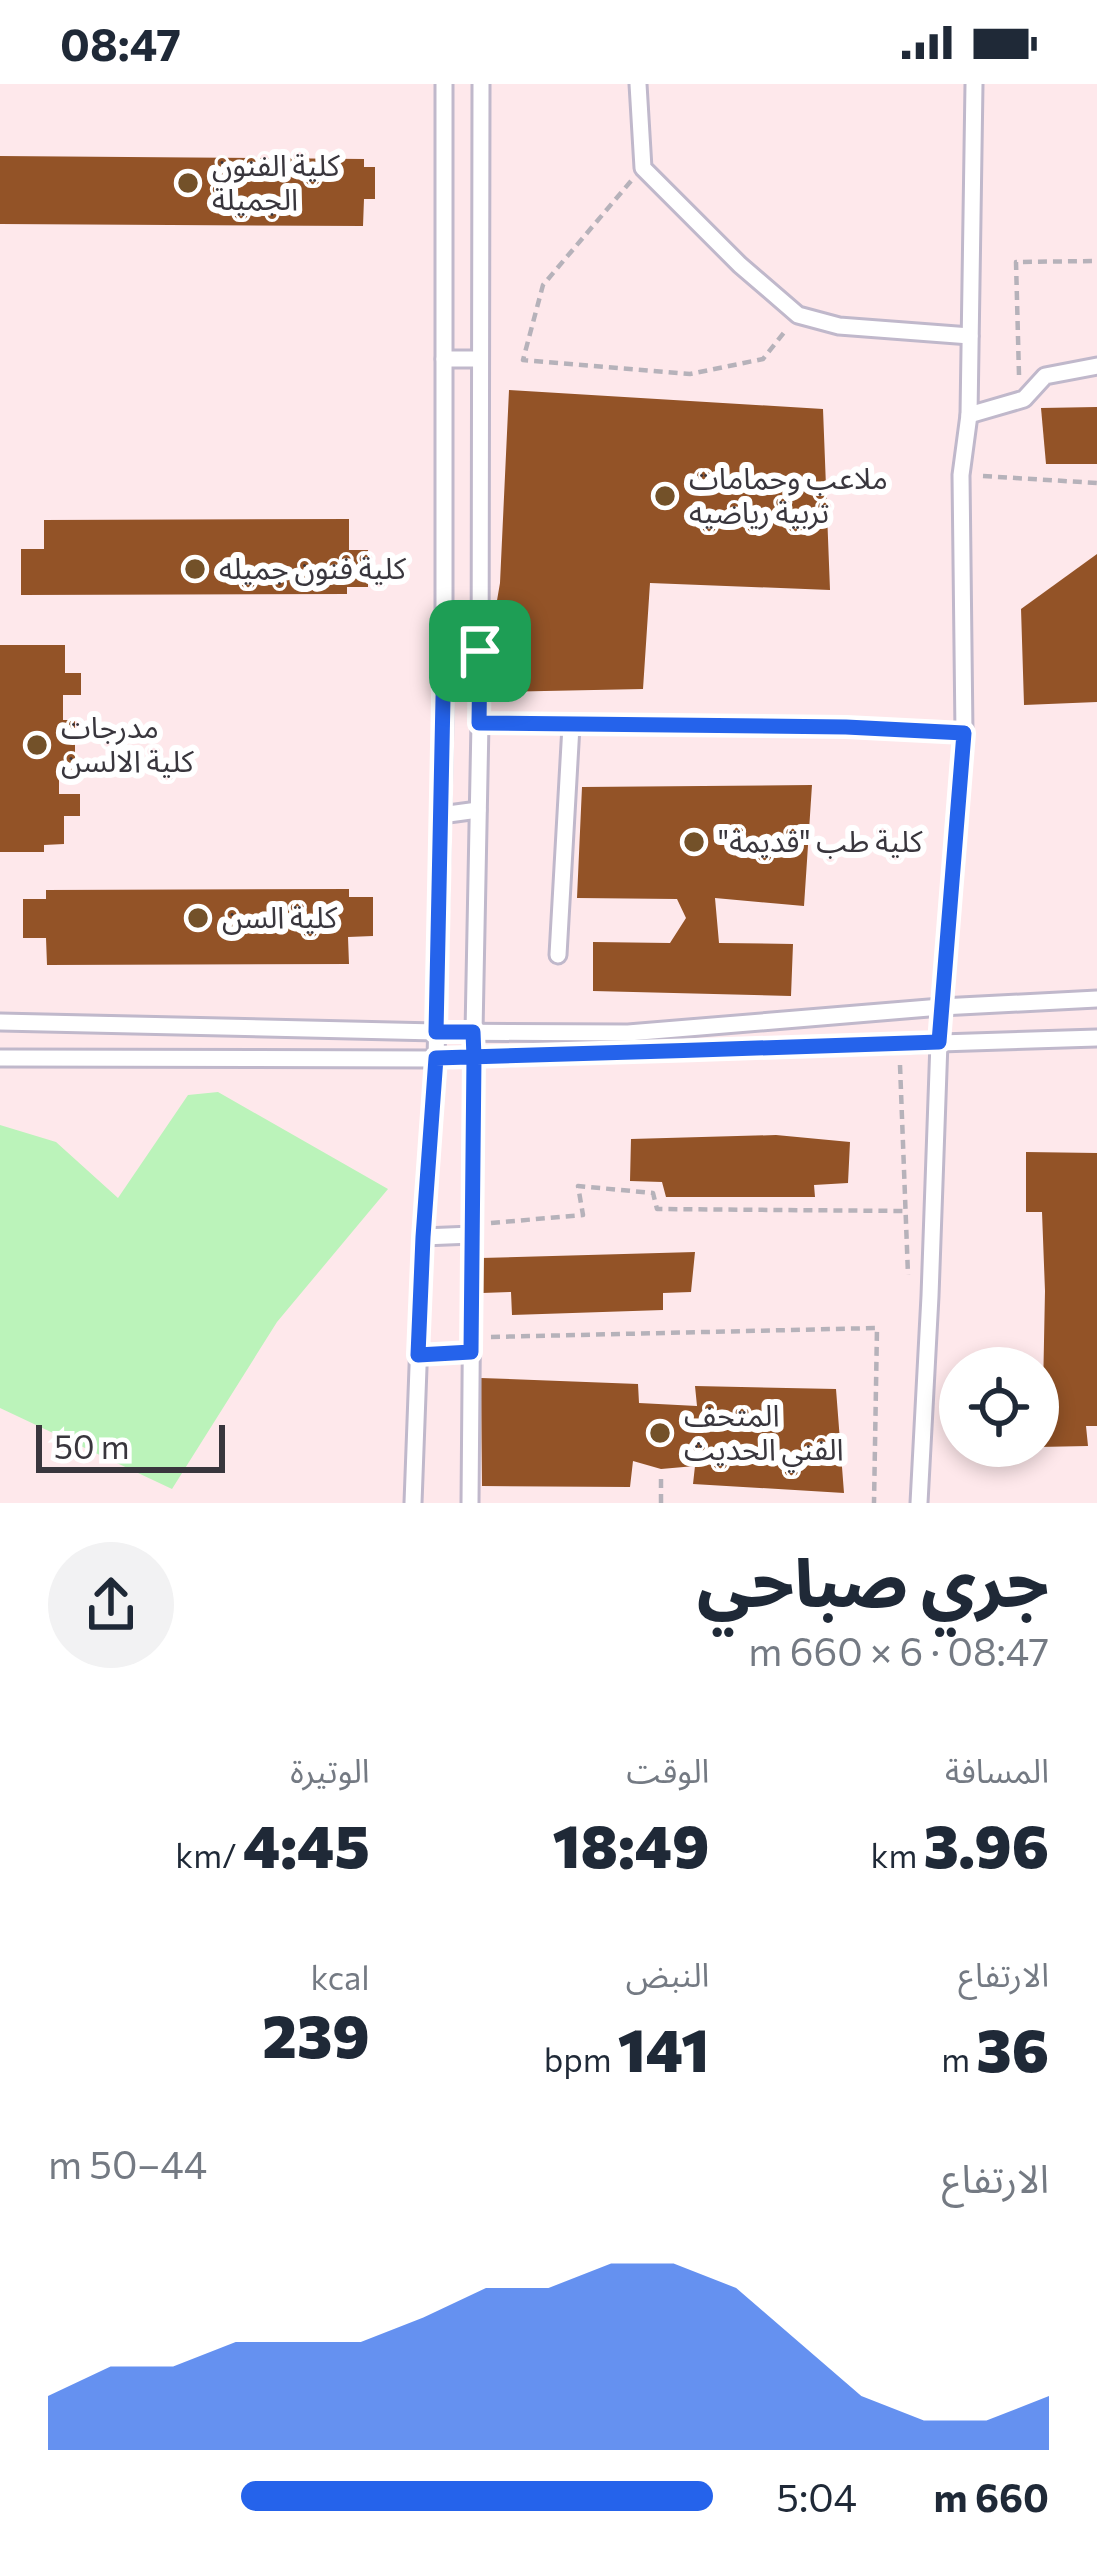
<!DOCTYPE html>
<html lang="ar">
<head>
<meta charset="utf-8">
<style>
	:root { --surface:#fff; --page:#f2f2f3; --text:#1f2937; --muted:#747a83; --accent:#2563eb }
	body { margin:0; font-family:Commissioner,"Noto Sans Arabic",sans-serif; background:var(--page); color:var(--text); direction:rtl; height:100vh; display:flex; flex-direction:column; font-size:45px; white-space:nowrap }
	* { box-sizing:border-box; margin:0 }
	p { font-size:39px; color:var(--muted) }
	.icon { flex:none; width:66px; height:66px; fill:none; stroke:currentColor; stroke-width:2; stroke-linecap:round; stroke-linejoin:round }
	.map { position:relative; height:1419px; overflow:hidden; direction:ltr }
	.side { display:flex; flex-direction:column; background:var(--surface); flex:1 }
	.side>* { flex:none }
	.controls { position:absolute; left:939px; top:1263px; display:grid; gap:24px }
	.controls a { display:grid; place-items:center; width:120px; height:120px; border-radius:50%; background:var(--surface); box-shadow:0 6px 18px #0003; font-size:60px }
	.scale { position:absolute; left:36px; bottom:30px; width:189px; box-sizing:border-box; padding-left:12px; border:6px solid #39363d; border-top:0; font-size:33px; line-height:42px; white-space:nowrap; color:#39363d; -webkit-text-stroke:9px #fff; paint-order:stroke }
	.pin { position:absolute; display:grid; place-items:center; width:102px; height:102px; color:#fff; margin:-51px; border-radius:24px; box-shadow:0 6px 18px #0006 }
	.round { display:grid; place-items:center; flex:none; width:126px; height:126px; border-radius:63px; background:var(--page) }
	.summary { display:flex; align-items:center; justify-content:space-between; height:204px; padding:0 48px }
	h1 { font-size:66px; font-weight:800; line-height:90px }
	.stats { display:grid; grid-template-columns:repeat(3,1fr); gap:18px; height:204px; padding:12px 48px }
	.stats div { display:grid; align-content:center }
	.stats b { font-size:60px; font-weight:800 }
	.stats small { font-size:33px; font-weight:400 }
	.stats p { font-size:33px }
	.chart { height:336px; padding:24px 48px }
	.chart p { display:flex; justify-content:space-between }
	.chart svg { width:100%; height:216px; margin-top:12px; fill:var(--accent); opacity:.7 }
	ul { padding:0 48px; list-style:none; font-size:39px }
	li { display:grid; grid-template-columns:192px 144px 1fr; align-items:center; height:90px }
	li i { height:30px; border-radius:15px; background:var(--accent) }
	.status { display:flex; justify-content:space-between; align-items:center; height:84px; padding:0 60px; background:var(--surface); direction:ltr }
	.status svg { height:33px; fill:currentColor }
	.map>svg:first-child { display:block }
</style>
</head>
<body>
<div class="status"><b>08:47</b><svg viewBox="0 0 49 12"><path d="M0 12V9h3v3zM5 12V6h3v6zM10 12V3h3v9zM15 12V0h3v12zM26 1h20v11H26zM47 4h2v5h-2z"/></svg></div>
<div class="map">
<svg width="1097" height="1419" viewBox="0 0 1097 1419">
	<rect width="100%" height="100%" fill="#faf6fe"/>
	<path fill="#fee8eb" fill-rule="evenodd" d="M 0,0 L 1097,0 L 1097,1419 L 0,1419 ZM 960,1284 L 1038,1284 L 1038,1362 L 960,1362 Z"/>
	<polygon fill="#bbf3ba" points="218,1008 388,1105 277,1238 172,1405 0,1324 0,1041 56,1058 118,1114 188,1011"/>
	<g fill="#935327">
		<polygon points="0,72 364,75 364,83 375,83 375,115 364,115 363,142 0,140"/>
		<polygon points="509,306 823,325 830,506 650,499 643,605 496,608 495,528 500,499"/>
		<polygon points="1097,323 1097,380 1046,380 1041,324"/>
		<polygon points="349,435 349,466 368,466 368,503 347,503 347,510 21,511 21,465 44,465 44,436"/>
		<polygon points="1097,470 1097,618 1024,621 1021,525"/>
		<polygon points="0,561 65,561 65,589 81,589 81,611 63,611 63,636 75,636 75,686 59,686 59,710 80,710 80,732 64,732 64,760 44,761 44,768 0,768"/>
		<polygon points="812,701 804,822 715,814 719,859 793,860 791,912 593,907 593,858 670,859 686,834 677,815 577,814 582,703"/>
		<polygon points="349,805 349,813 373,813 373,852 348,853 349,880 47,881 46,854 23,854 23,815 46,815 46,806"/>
		<polygon points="776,1051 850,1058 848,1099 814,1101 815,1113 666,1113 662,1098 630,1097 631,1055"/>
		<polygon points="1026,1068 1097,1069 1097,1342 1086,1342 1088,1362 1038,1363 1038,1307 1043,1307 1045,1207 1042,1128 1026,1128"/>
		<polygon points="695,1168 691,1208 663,1209 663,1226 512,1231 511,1208 482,1209 481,1174"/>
		<polygon points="481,1294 638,1300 639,1319 697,1322 695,1302 836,1305 844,1409 693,1400 695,1382 661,1385 633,1377 630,1403 482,1402"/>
	</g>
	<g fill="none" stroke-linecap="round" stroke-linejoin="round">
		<defs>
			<g id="service">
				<polyline points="638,0 643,84 740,181 798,231 839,242 970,252"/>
				<polyline points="444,275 480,275"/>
				<polyline points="969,331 1024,315 1045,292 1097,282"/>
				<polyline points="444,567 480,567"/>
				<polyline points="480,639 846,643 964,649"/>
				<polyline points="441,731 478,726"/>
				<polyline points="558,871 571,642"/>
				<polyline points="0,938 436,948 628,949 941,923 1097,915"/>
				<polyline points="0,974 436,975 1097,954"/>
				<polyline points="423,1153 472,1151"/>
				<polyline points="418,1271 471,1268"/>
				<polyline points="413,1419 422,1175 436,975 444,638 444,0"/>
				<polyline points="470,1419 474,948 480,639 481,0"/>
				<polyline points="919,1419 930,1212 939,958 964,649 961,391 969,331 974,0"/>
			</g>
		</defs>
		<use href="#service" stroke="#c0b8cb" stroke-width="21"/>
		<g stroke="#b6b2ba" stroke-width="4.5" stroke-dasharray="9 6" stroke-linecap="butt">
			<polyline points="631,97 543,201 523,276 690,290 763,275 786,246"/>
			<polyline points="1019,291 1016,178 1097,177"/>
			<polyline points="983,392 1097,399"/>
			<polyline points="900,981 908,1191"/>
			<polyline points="491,1139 583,1131 578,1102 653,1109 657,1125 906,1127"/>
			<polyline points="491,1253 877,1244 874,1419"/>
			<polyline points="661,1419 661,1391"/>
		</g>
		<use href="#service" stroke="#fff" stroke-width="15"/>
	</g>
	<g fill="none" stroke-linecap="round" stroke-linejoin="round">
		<defs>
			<path id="route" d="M 480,567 L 444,567 L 436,948 L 473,948 L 474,973 L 471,1268 L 418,1271 L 423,1153 L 436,974 C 604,969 771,964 939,958 L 964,649 L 846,643 L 479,639 L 480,567"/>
		</defs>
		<use href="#route" stroke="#fff" stroke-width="24"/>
		<use href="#route" stroke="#2563eb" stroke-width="15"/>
	</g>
	<g fill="#735129" stroke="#fff" stroke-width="4.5">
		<circle cx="188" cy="99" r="12"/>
		<circle cx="665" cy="412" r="12"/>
		<circle cx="195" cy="485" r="12"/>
		<circle cx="37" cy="661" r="12"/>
		<circle cx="694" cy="758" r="12"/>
		<circle cx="198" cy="834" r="12"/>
		<circle cx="660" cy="1349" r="12"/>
	</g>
	<g text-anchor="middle" stroke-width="12" stroke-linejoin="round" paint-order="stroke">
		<g font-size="30" fill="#39363d" stroke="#fff" text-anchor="start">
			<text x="212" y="92">كلية الفنون<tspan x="212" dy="34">الجميلة</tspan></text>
			<text x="689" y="405">ملاعب وحمامات<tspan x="689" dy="34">تربية رياضيه</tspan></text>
			<text x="219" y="495">كلية فنون جميله</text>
			<text x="61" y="654">مدرجات<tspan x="61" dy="34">كلية الالسن</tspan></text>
			<text x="718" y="768">"كلية طب "قديمة</text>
			<text x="222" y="844">كلية السن</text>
			<text x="684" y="1342">المتحف<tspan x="684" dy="34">الفني الحديث</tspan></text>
		</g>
	</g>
</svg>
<div class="controls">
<a><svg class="icon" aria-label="locate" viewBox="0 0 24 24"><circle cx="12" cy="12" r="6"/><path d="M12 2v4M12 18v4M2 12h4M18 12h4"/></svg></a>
</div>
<div class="scale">50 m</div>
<div class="pin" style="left:480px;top:567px;background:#1e9e55"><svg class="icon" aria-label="arrive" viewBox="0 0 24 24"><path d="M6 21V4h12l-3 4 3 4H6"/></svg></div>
</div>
<section class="side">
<div class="summary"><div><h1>جري صباحي</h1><p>08:47 · 6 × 660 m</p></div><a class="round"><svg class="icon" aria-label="share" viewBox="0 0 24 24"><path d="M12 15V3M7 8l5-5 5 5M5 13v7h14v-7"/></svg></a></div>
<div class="stats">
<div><p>المسافة</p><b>3.96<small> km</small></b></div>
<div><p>الوقت</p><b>18:49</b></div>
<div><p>الوتيرة</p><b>4:45<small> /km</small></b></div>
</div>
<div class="stats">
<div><p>الارتفاع</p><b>36<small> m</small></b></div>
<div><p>النبض</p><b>141<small> bpm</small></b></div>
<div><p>kcal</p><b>239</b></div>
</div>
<div class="chart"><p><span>الارتفاع</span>44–50 m</p>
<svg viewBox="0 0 160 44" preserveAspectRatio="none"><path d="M0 44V33L10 27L20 27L30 22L40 22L50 22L60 17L70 11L80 11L90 6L100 6L110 11L120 22L130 33L140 38L150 38L160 33V44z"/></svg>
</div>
<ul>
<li><b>660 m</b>5:04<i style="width:71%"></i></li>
</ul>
</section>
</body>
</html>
